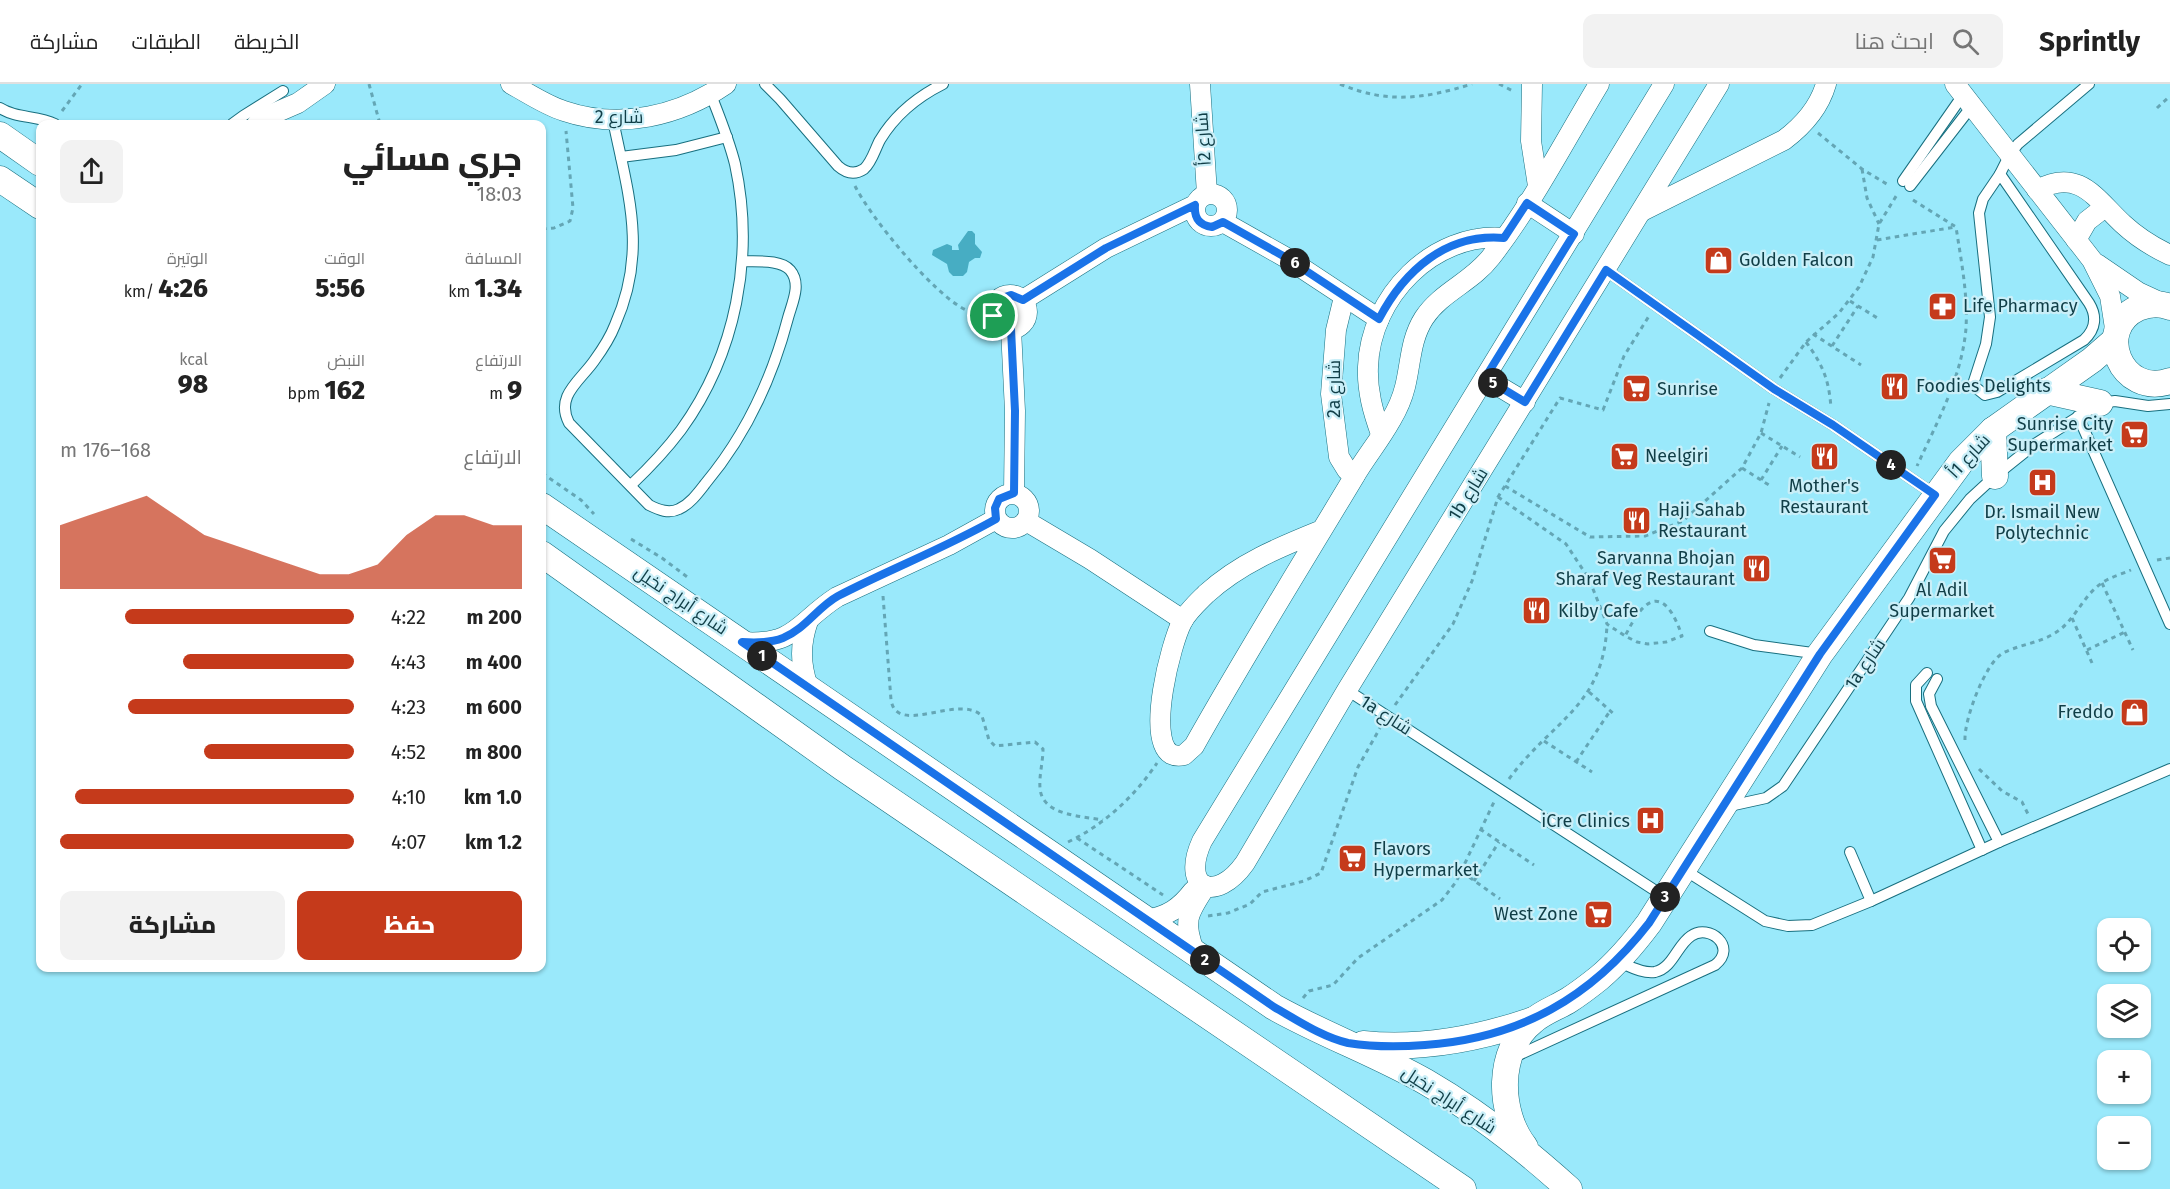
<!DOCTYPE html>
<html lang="ar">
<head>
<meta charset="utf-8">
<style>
	:root { --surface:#fff; --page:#f2f2f2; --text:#222; --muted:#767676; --line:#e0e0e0; --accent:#c53a1b }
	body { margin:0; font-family:"Fira Sans",Cairo,sans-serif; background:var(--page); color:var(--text); direction:rtl; height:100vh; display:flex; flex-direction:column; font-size:22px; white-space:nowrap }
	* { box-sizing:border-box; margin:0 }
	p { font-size:20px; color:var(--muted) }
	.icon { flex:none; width:33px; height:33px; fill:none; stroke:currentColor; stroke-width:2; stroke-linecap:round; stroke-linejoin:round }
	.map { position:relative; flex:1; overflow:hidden; direction:ltr }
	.panel { position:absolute; left:36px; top:36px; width:510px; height:852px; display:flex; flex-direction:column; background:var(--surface); border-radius:12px; box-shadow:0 2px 4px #0004; direction:rtl }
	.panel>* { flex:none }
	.controls { position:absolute; left:2097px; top:834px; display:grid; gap:12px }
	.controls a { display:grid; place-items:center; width:54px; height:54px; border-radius:12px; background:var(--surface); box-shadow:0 2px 4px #0004; font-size:30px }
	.pin { position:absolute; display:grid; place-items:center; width:51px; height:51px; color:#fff; margin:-26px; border:3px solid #fff; border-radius:50%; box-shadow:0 2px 6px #0007 }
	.km { position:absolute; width:30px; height:30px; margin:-15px; border-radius:50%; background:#222; color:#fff; font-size:16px; line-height:30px; text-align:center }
	.round { display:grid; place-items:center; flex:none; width:63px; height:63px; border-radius:12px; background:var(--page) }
	.headline { display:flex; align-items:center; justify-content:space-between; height:102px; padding:0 24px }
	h1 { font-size:33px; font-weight:800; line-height:45px }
	.stats { display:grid; grid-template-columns:repeat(3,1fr); gap:9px; height:102px; padding:6px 24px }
	.stats div { display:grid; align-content:center }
	.stats b { font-size:26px; font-weight:800 }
	.stats small { font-size:16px; font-weight:400 }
	.stats p { font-size:16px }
	.chart { height:168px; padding:12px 24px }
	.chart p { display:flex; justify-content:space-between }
	.chart svg { width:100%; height:108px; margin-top:6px; fill:var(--accent); opacity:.7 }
	.action { display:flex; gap:12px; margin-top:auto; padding:12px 24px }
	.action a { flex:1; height:69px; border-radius:12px; background:var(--accent); color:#fff; font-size:24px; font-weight:800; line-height:69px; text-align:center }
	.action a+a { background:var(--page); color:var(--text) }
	ul { padding:0 24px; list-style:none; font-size:20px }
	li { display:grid; grid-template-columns:96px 72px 1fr; align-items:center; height:45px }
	li i { height:15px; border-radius:8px; background:var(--accent) }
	header { display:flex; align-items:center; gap:36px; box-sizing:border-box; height:84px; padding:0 30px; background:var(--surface); border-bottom:2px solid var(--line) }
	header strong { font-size:28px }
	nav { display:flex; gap:33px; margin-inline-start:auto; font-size:21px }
	.search { width:420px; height:54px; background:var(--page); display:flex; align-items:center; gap:15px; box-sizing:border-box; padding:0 21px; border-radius:12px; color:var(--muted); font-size:22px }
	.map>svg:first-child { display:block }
</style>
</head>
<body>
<header>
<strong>Sprintly</strong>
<div class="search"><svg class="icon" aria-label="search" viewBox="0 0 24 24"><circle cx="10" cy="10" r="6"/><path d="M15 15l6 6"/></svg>ابحث هنا</div>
<nav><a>الخريطة</a><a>الطبقات</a><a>مشاركة</a></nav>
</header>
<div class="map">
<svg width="2170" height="1105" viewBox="0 0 2170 1105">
	<rect width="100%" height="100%" fill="#9ae9fb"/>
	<polygon fill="#47adc3" points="968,147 972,147 975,150 975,160 982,168 980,174 975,174 969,178 967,188 963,192 953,192 949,188 947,180 932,171 933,166 947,160 952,162 952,166 959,166 958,161"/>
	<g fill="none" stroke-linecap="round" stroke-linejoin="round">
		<defs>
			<g id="service">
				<path d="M 765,0 L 780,15 L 838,82 C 846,89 855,91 864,85 C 872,78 875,65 880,56 C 895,31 917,13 943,0"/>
				<path d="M 0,24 C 17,35 37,31 55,40"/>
				<path d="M 613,36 C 628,110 648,167 615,241 C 610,254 602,266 594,277 C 580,297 555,312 569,339 L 649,421 C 659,426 669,430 679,425 C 690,420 698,409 705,400 C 746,351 772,295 788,234 C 792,219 802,200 790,186 C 780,175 756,178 742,177"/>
				<polyline points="232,40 243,32 283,7"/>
				<polyline points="621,73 676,66 727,53"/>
				<path d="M 2000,90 L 2089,219 C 2097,232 2096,245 2084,256 L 1997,308 L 1985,311 L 1975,303 L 1974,297 L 1986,260 L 1990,233 L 1979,129 L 1983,115 Z"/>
				<polyline points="2000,90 2010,70 2018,60 2089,0"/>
				<polyline points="1903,97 1963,11"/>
				<polyline points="1910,102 1972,22"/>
				<polyline points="1606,186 1774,305 1833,341 1935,411"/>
				<polyline points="2078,332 2170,540"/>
				<path d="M 631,401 C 649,384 666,366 681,346 C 736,270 755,172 735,80 C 729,56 720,34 711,11"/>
				<polyline points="1710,547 1754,561 1820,570"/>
				<polyline points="1927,589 1916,601 1916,617 1982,766"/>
				<polyline points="1937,595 1929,610 1931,622 1999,758"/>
				<polyline points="1347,606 1665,813"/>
				<polyline points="1725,723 1766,714 1783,702 1909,514 1944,447 1970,415 1995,392 2035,360 2100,319 2115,317 2148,322 2170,320"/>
				<polyline points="1850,768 1871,817"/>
				<polyline points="1683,785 1765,837 1788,842 1812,841 1871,817 1999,758 2170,685"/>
				<path d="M 1512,974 L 1715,881 C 1738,863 1709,839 1691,852 C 1677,861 1673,884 1655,888 C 1643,890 1629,882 1619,878"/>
			</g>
			<g id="minor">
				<path d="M 511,0 C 528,9 545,21 564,27 C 620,46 679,32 726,0"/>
				<polyline points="1200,0 1207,110"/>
				<polyline points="1532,0 1531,57 1538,102"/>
				<path d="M 1664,0 L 1202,757 C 1180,805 1216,820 1245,779 L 1347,606 L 1719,0"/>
				<polyline points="1955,0 2092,176 2110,212 2116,251"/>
				<polyline points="257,40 268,32 298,19 325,0"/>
				<path d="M 2037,106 C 2079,83 2096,115 2123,140 C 2137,153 2153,163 2170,171"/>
				<circle cx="1211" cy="126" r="16"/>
				<polyline points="1527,119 1574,150"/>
				<path d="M 1642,127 L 1784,56 C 1804,41 1819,24 1826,0"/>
				<polyline points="1223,138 1285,173 1379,235"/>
				<polyline points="2076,156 2087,137 2105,123"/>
				<polyline points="2097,180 2138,208 2164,220"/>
				<circle cx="1010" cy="228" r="17"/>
				<polyline points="1344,213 1336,246 1331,310 1339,373 1347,386 1355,391"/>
				<polyline points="1023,216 1106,164 1195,121"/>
				<polyline points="1011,245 1015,327 1014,409"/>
				<polyline points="1485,294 1525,318"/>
				<path d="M 1381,350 C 1373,328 1367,307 1368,283 C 1370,213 1433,148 1504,154"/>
				<circle cx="1012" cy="427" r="17"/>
				<polyline points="1026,437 1090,475 1183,536"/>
				<path d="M 1322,446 C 1280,463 1240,479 1206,510 C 1198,518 1187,528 1182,538 C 1171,559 1146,655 1171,670 C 1175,672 1180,672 1184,671 L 1194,662 C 1245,571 1300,483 1354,393 C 1365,374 1380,356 1391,336 C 1397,326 1402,315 1405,303 C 1411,279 1410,256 1424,234 C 1441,208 1472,198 1491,173 C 1532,120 1564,58 1599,0"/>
				<path d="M 742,558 C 796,562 798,538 837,513 L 949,461 L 996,435"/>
				<path d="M 808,603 C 800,579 800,560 808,537"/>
				<path d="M 1146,836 C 1168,832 1180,824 1193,807"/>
				<path d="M 1195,869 C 1182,837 1188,829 1206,802"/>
			</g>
			<g id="tertiary">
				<polyline points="0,51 40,79"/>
				<polyline points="0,95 40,122"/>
				<path d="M 2170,223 C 2160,219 2148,220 2138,224 C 2093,245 2121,314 2170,297"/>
				<polyline points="2046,307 2100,319"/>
				<polyline points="1993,346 1995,392"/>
				<path d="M 542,422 L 1274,923 C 1324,951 1377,970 1426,998 C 1476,1027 1526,1066 1569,1105"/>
				<polyline points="542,470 843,684 1463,1105"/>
				<path d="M 1363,960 C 1422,966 1478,955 1533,936"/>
				<path d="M 1525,1063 C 1498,1029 1496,966 1533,937 C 1543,928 1558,923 1569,916 C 1580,909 1589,902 1599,894 C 1618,878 1634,859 1649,839 L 1820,570 L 1961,378 L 1993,346 L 2092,276 L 2115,256"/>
			</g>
		</defs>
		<use href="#service" stroke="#186f7f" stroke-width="12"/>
		<use href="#minor" stroke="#186f7f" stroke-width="21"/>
		<use href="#tertiary" stroke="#186f7f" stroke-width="27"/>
		<g stroke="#64a6b5" stroke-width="3" stroke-dasharray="4.5 4.5" stroke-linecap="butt">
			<polyline points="369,0 380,40"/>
			<path d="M 1340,0 C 1388,20 1423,15 1472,0"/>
			<polyline points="1499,0 1513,7"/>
			<polyline points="2157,24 2170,12"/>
			<polyline points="62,27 82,0"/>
			<polyline points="1818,49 1862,85 1890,102"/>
			<polyline points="1862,85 1867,114 1879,140"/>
			<path d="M 855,102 C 871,134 934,211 966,226 C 975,230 984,231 993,232"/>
			<path d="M 1913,116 L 1956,143 C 1961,176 1968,210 1966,244 C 1962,293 1937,338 1917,382"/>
			<polyline points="542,145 554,144 570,137 573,124 566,47"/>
			<polyline points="1877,156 1955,143"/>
			<polyline points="1850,217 1879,235"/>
			<polyline points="1813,250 1861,281"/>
			<path d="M 1806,258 C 1823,281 1829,296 1831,324"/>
			<polyline points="1832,262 1858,222"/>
			<polyline points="1780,294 1806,258 1839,229 1859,203 1873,173 1879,140 1898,109"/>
			<polyline points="1761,349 1800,373"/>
			<polyline points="1742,384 1772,403"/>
			<polyline points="542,389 581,416 594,430"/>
			<polyline points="1761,396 1782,362"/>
			<polyline points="1505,402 1590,453 1645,452 1683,437 1742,384 1761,349 1769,319"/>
			<path d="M 1498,413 L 1566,460 L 1589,495 L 1607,540 L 1625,552 L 1637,558 L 1648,560 L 1666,558 L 1682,552 C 1677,537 1664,504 1644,523 C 1636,530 1630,543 1625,552"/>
			<polyline points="631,455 662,474 690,495"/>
			<polyline points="2157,476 2170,474"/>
			<polyline points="2102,499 2133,566"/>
			<path d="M 883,512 L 891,616 C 897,653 959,609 982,632 L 989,656 L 995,662 L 1035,658 L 1043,665 C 1043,678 1039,691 1040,704 C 1042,732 1082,732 1103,736"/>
			<polyline points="2072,534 2092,579"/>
			<polyline points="2087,566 2125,548"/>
			<polyline points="1589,608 1615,631"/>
			<polyline points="1395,621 1453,540 1472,497 1498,413 1560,314 1603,326 1624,272 1649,232"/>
			<path d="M 1965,656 C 1964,636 1985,579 2003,569 C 2023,559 2044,559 2062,544 C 2077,531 2085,510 2102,499 C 2110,493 2122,490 2131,486"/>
			<polyline points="1544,657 1592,688"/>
			<polyline points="1576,678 1610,627"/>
			<polyline points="1979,685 2002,707 2022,718 2028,730"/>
			<path d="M 1509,695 C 1552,636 1604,623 1607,540"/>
			<polyline points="1480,745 1534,781"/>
			<polyline points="1077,754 1163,811"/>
			<path d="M 1068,758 C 1104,741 1135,712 1157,679"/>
			<polyline points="1462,788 1500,815"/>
			<polyline points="1474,797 1499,758"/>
			<polyline points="1208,832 1228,829 1250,820 1262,808 1304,797 1321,789 1358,683 1380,644"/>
			<polyline points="1303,914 1309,907 1333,901 1358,874 1442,816 1456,798 1494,718"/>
		</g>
		<use href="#service" stroke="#fff" stroke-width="10"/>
		<use href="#minor" stroke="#fff" stroke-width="20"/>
		<use href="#tertiary" stroke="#fff" stroke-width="26"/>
	</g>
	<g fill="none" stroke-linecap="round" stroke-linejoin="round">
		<defs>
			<path id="route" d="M 1527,119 L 1574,150 L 1485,294 L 1525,318 L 1606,186 L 1774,305 L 1833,341 L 1935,411 L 1820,570 L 1649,839 C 1591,914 1520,954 1425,961 C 1400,963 1373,963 1348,959 C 1322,953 1297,936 1274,923 L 742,558 C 756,559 770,559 783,554 C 805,545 818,523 838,512 C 890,485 945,464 996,435 L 995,424 L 999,415 L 1014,409 L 1015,327 L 1011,245 L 1000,242 C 992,233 992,224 999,215 L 1011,211 L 1023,216 L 1106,164 L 1195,121 C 1194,134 1199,141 1212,143 L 1223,138 L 1285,173 L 1379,235 C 1404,187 1446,149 1504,154 Z"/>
		</defs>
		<use href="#route" stroke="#fff" stroke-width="12"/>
		<use href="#route" stroke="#1a73e8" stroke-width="8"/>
	</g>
	<defs>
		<symbol id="shop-square" viewBox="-11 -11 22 22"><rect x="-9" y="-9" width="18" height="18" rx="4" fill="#c53a1b" stroke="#caeff8"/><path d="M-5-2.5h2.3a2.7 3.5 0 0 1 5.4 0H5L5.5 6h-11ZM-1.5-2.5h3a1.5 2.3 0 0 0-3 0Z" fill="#fff"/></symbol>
		<symbol id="pharmacy-square" viewBox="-11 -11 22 22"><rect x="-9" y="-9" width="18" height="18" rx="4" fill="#c53a1b" stroke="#caeff8"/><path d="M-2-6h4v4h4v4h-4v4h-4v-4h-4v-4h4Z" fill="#fff"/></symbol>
		<symbol id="restaurant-square" viewBox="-11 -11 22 22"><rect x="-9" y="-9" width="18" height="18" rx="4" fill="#c53a1b" stroke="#caeff8"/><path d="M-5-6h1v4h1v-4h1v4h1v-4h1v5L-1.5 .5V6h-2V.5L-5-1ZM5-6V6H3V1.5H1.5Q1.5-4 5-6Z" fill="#fff"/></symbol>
		<symbol id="supermarket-square" viewBox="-11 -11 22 22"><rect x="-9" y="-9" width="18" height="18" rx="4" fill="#c53a1b" stroke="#caeff8"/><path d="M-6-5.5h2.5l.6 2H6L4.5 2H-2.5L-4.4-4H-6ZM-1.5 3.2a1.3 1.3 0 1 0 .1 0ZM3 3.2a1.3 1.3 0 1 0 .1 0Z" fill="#fff"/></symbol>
		<symbol id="hospital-square" viewBox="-11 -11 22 22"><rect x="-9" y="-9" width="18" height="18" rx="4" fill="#c53a1b" stroke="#caeff8"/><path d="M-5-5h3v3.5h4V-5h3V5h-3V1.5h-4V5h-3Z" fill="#fff"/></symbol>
	</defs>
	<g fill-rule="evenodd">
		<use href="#shop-square" x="1702" y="160" width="33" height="33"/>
		<use href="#pharmacy-square" x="1926" y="206" width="33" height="33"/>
		<use href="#restaurant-square" x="1878" y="286" width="33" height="33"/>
		<use href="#supermarket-square" x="1620" y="288" width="33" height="33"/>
		<use href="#supermarket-square" x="2118" y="334" width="33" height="33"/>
		<use href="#supermarket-square" x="1608" y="356" width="33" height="33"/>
		<use href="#restaurant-square" x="1808" y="356" width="33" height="33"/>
		<use href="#hospital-square" x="2026" y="382" width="33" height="33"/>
		<use href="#restaurant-square" x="1620" y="420" width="33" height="33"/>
		<use href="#supermarket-square" x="1926" y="460" width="33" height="33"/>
		<use href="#restaurant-square" x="1740" y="468" width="33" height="33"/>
		<use href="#restaurant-square" x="1520" y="510" width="33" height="33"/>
		<use href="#shop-square" x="2118" y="612" width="33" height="33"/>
		<use href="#hospital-square" x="1634" y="720" width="33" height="33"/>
		<use href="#supermarket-square" x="1336" y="758" width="33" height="33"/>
		<use href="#supermarket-square" x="1582" y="814" width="33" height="33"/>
	</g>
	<g text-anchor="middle" stroke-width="4.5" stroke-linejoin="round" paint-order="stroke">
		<g font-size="18" fill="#103e47" stroke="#caeff8">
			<text x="619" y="39">شارع 2</text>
			<text transform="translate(1203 55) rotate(-94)" y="6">شارع 2أ</text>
			<text transform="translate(1334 305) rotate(-90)" y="6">2a شارع</text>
			<text transform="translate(1969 372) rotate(-47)" y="6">شارع 1أ</text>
			<text transform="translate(1468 410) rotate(-58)" y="6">1b شارع</text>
			<text transform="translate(681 516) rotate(34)" y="6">شارع أبراج نخيل</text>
			<text transform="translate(1865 580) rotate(-56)" y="6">1a شارع</text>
			<text transform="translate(1386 631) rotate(33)" y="6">1a شارع</text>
			<text transform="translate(1449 1016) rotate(33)" y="6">شارع أبراج نخيل</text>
		</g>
		<g font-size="18" fill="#103e47" stroke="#caeff8" text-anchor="start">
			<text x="1739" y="182">Golden Falcon</text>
			<text x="1963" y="228">Life Pharmacy</text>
			<text x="1916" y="308">Foodies Delights</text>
			<text x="1657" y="311">Sunrise</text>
			<text x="2113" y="346" text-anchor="end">Sunrise City<tspan x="2113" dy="21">Supermarket</tspan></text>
			<text x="1645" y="378">Neelgiri</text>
			<text x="1824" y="408" text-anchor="middle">Mother's<tspan x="1824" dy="21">Restaurant</tspan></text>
			<text x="1658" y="432">Haji Sahab<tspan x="1658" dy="21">Restaurant</tspan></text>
			<text x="2042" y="434" text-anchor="middle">Dr. Ismail New<tspan x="2042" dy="21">Polytechnic</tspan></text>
			<text x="1735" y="480" text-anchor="end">Sarvanna Bhojan<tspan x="1735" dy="21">Sharaf Veg Restaurant</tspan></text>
			<text x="1942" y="512" text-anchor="middle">Al Adil<tspan x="1942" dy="21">Supermarket</tspan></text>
			<text x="1558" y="533">Kilby Cafe</text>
			<text x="2114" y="634" text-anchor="end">Freddo</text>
			<text x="1630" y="743" text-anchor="end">iCre Clinics</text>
			<text x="1373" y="771">Flavors<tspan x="1373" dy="21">Hypermarket</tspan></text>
			<text x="1578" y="836" text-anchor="end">West Zone</text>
		</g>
	</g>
</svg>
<div class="controls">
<a><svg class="icon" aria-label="locate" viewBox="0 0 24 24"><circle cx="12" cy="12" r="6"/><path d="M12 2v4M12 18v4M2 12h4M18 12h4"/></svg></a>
<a><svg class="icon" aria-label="layers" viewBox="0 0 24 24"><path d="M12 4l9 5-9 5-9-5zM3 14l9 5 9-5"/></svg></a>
<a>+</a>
<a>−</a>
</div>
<div class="pin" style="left:993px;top:232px;background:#1e9e55"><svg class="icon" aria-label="arrive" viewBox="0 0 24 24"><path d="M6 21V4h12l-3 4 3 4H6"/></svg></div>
<b class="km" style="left:762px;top:572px">1</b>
<b class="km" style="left:1205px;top:876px">2</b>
<b class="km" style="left:1665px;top:813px">3</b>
<b class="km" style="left:1891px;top:381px">4</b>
<b class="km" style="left:1493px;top:299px">5</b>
<b class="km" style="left:1295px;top:179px">6</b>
<section class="panel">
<div class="headline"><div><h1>جري مسائي</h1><p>18:03</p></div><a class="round"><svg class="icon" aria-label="share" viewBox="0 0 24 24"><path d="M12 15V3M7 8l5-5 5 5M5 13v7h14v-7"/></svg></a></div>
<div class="stats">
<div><p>المسافة</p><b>1.34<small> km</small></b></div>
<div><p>الوقت</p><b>5:56</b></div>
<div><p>الوتيرة</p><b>4:26<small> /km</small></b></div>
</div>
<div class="stats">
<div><p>الارتفاع</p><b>9<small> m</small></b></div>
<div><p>النبض</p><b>162<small> bpm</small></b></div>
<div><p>kcal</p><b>98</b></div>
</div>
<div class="chart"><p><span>الارتفاع</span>168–176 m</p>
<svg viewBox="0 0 160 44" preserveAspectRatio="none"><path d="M0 44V18L10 14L20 10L30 6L40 14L50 22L60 26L70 30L80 34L90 38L100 38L110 34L120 22L130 14L140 14L150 18L160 18V44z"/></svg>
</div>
<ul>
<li><b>200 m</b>4:22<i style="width:78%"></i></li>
<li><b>400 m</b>4:43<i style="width:58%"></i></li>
<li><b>600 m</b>4:23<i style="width:77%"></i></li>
<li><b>800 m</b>4:52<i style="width:51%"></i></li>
<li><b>1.0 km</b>4:10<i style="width:95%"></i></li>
<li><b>1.2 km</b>4:07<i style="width:100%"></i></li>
</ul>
<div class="action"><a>حفظ</a><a>مشاركة</a></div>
</section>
</div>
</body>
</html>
